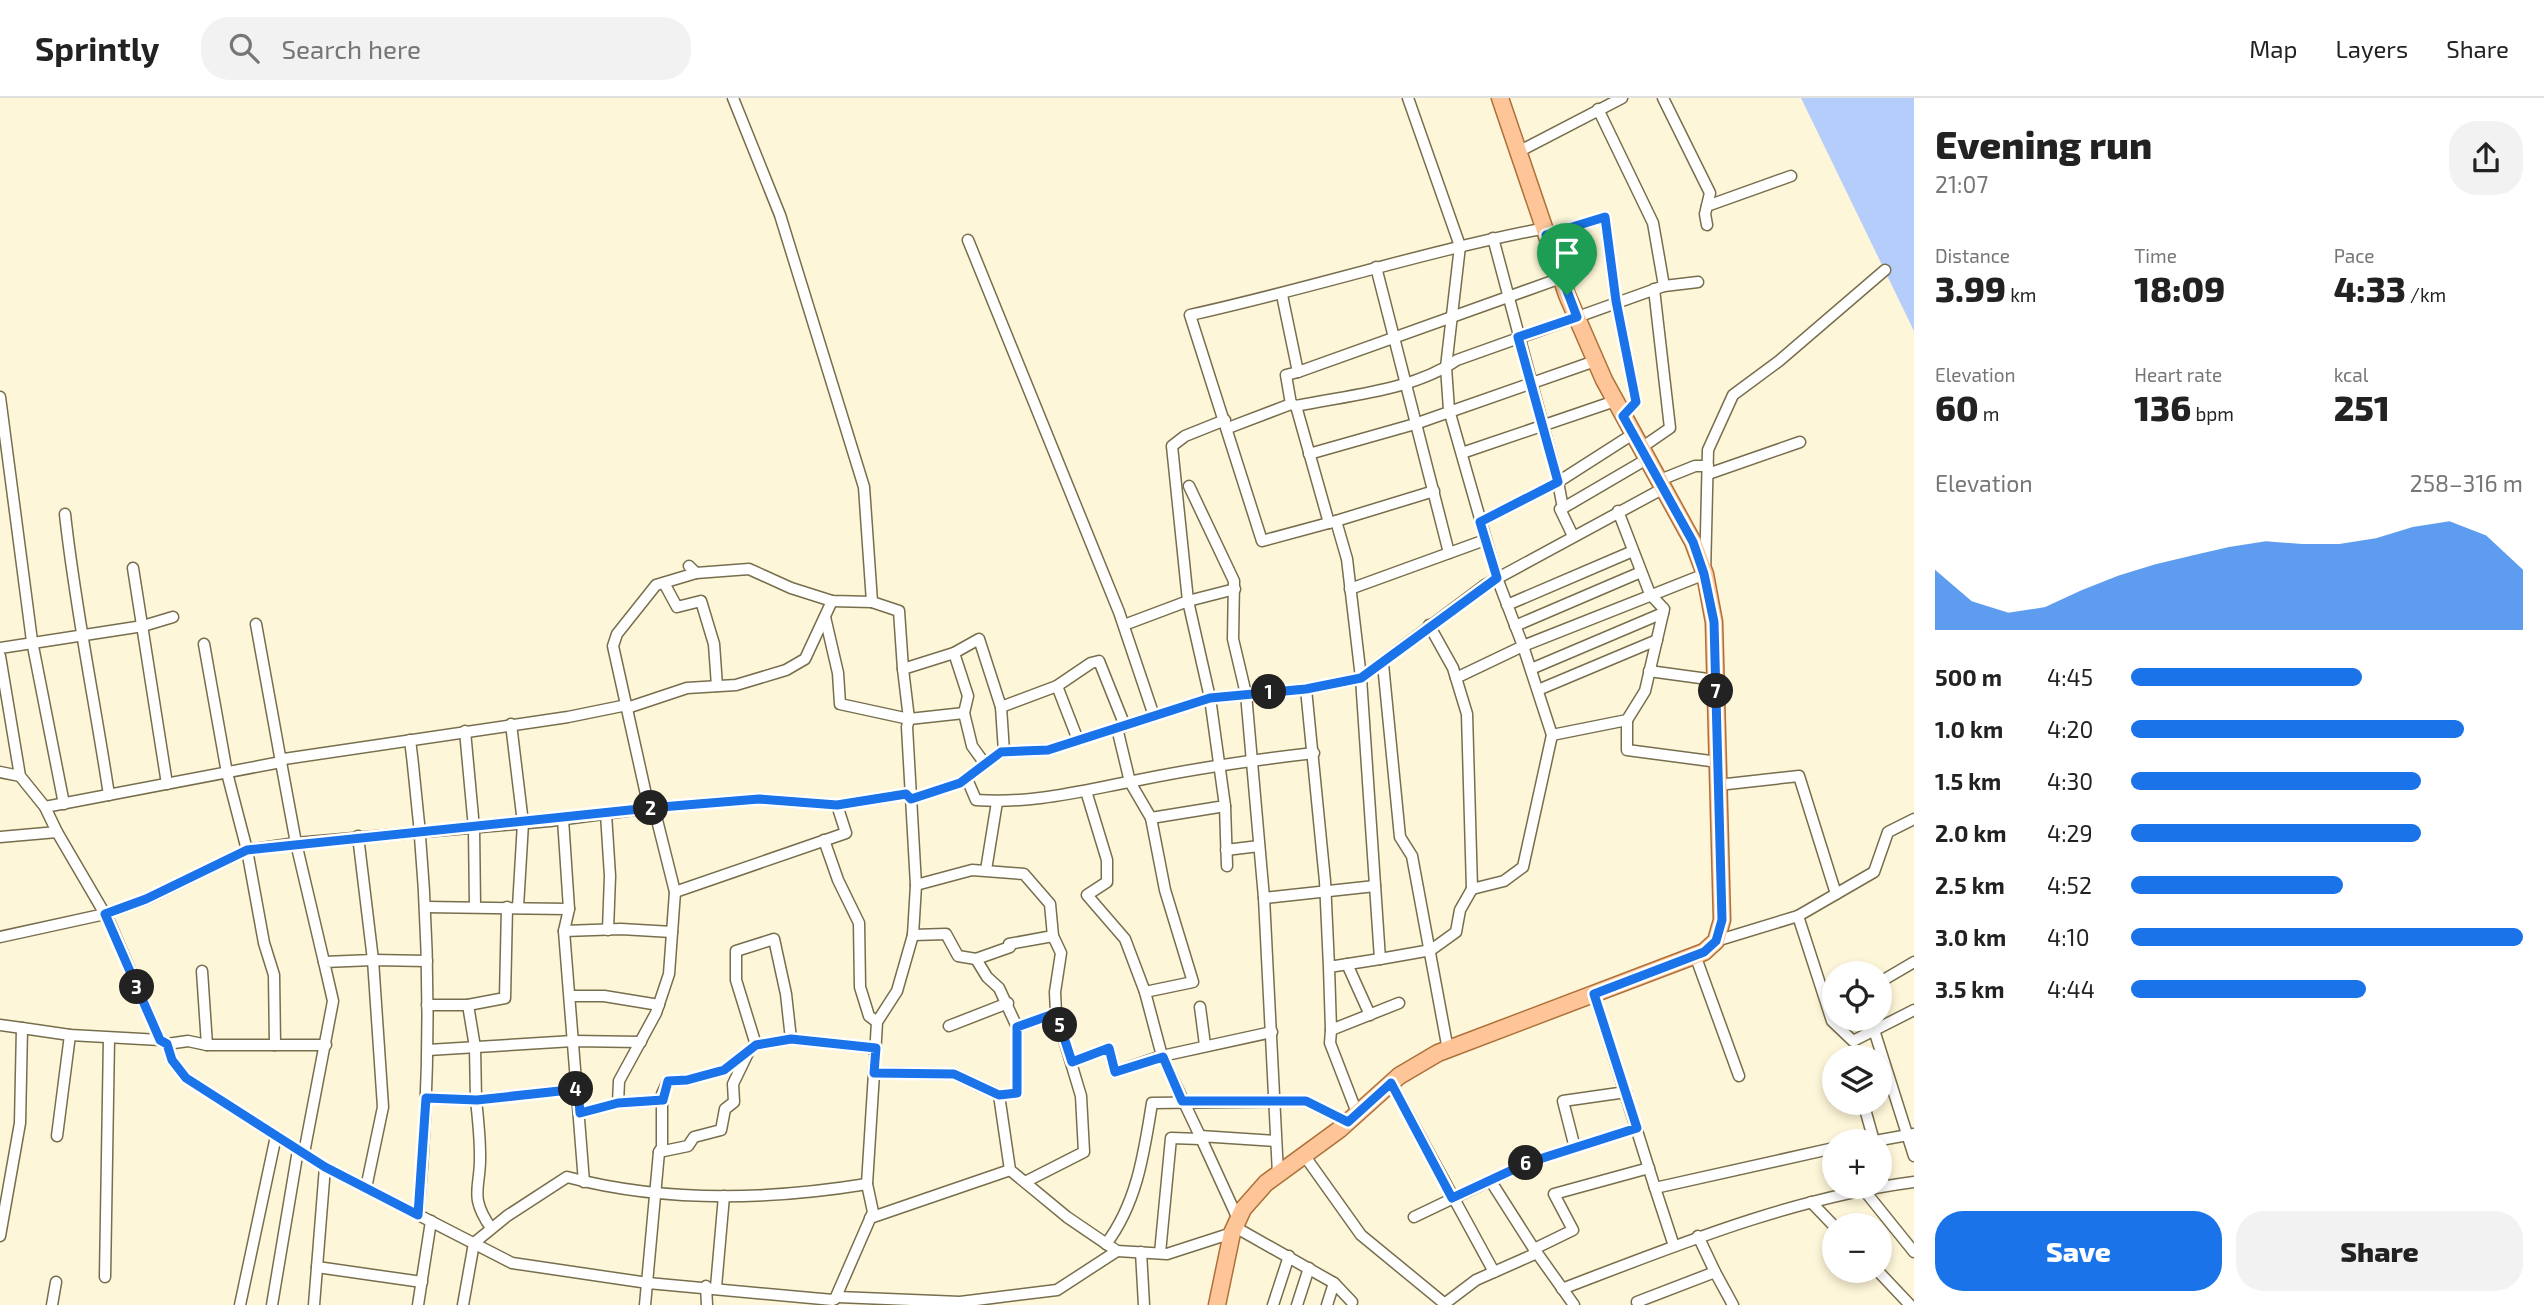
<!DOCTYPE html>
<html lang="en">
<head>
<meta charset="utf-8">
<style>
	:root { --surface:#fff; --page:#f2f2f2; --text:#222; --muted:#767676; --line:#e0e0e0; --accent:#1a73e8 }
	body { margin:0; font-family:"Exo 2",sans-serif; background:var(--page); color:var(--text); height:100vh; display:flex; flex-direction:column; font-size:26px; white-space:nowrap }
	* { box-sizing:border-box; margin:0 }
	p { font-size:23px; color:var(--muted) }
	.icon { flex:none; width:38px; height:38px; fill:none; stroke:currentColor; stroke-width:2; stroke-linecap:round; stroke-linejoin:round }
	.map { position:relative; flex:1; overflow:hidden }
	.panel { display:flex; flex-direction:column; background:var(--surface); width:630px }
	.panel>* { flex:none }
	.tools { position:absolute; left:1822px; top:863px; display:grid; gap:14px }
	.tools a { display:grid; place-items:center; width:70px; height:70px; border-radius:50%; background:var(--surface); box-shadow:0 4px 10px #0003; font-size:35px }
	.pin { position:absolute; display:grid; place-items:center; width:60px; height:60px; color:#fff; margin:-72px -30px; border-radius:50% 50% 50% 0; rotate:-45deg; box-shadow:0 0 7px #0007 }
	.pin .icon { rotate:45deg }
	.km { position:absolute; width:35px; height:35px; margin:-18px; border-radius:50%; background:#222; color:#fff; font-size:19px; line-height:35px; text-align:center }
	.round { display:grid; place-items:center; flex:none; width:74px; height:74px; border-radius:28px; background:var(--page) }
	.overview { display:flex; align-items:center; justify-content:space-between; height:119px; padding:0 21px }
	h1 { font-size:38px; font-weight:800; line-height:52px }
	.figures { display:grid; grid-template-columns:repeat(3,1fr); gap:10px; height:119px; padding:7px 21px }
	.figures div { display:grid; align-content:center }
	.figures b { font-size:35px; font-weight:800 }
	.figures small { font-size:19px; font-weight:400 }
	.figures p { font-size:19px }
	.chart { height:196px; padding:14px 21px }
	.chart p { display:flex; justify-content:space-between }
	.chart svg { width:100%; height:126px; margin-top:7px; fill:var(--accent); opacity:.7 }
	.cta { display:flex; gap:14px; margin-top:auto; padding:14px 21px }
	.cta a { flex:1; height:80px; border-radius:28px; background:var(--accent); color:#fff; font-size:28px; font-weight:800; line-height:80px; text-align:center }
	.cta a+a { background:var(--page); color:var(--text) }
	ul { padding:0 21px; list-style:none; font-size:23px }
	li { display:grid; grid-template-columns:112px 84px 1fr; align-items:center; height:52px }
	li i { height:18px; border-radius:9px; background:var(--accent) }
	header { display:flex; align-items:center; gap:42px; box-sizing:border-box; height:98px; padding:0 35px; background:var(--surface); border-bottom:2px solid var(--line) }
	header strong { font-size:33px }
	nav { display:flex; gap:38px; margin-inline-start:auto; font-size:24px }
	.search { width:490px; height:63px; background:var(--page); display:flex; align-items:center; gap:18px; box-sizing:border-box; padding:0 24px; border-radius:28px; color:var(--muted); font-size:26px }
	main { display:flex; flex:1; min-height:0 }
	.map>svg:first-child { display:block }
</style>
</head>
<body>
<header>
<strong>Sprintly</strong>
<div class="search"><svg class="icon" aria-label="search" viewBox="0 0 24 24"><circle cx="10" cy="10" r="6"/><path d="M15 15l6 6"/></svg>Search here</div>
<nav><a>Map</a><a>Layers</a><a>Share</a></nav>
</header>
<main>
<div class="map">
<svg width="1914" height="1207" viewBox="0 0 1914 1207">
	<rect width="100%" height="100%" fill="#fef6d8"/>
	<polygon fill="#b5cdfb" points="1801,0 1914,0 1914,233"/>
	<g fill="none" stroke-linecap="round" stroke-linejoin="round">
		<defs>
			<g id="minor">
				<polyline points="733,0 780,117 864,389 872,504 899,513 903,571"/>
				<polyline points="1408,0 1460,148 1446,269 1449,312 1497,480 1523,548 1705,476 1708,352 1733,297 1779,263 1885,172"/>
				<polyline points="1663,0 1710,95 1705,116 1707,127"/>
				<polyline points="1518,54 1622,0"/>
				<polyline points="1707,108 1791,78"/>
				<path d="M 1546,130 C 1425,153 1309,191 1190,217 L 1262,443 L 1336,423 L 1347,461 L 1361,580 L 1485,487 L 1664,390"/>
				<polyline points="1546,137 1605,119 1616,203 1636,304 1623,318"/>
				<polyline points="1493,140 1558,384 1563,410 1560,411 1573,438"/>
				<polyline points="968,142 1119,514 1154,618"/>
				<polyline points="1376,169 1449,455"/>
				<polyline points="1664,188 1698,184"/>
				<polyline points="1282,197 1298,274 1286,277 1291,306"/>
				<polyline points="1298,274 1561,180"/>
				<polyline points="0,299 32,543 64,706"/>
				<path d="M 1296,308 C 1348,297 1412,293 1457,262 L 1664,188 L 1653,125 L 1598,11"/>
				<polyline points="1228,330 1291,306 1296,308 1329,425"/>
				<polyline points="1641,350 1670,330 1654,191"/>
				<polyline points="1462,355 1615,303"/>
				<polyline points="1309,356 1415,326 1595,263"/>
				<polyline points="1708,376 1800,344"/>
				<polyline points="1660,382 1695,368 1708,368"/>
				<polyline points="1189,388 1234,483 1233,541 1246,596 1264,800 1278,1076"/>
				<polyline points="1563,410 1647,361"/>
				<path d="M 65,416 C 75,509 95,604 109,697"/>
				<polyline points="1336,423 1434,393"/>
				<polyline points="1480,424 1558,384 1633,336"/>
				<polyline points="689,468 696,475 749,471 791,490 832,503 872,504"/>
				<polyline points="133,470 167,686"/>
				<polyline points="664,485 677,509 701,503 714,546 717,588"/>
				<polyline points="1350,491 1485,442"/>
				<polyline points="1507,507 1633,453"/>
				<polyline points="825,519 838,575 840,606 909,621 964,615"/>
				<polyline points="256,526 281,664 284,661 568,619 627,607"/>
				<polyline points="1124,527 1188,503 1235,491"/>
				<polyline points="1429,527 1453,570 1467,616 1472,791 1504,783 1523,769 1552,637"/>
				<polyline points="1515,528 1641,474"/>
				<polyline points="0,550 143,528 173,519"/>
				<polyline points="954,555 903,571 909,621 907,629 916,787 913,837 897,893 877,924 874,975 954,976 999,997 1010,1072 1067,1119 1117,1153 1167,1156 1232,1135"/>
				<polyline points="0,558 20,678 45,709"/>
				<polyline points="1383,566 1400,739 1412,758 1448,952"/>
				<polyline points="1531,571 1663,515"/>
				<polyline points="1649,573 1715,582"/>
				<polyline points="1456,580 1523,548 1552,637 1627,622 1645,593 1664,511 1650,496 1618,413"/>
				<polyline points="1057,588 1091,565 1099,563 1125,628"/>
				<polyline points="1538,592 1657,542"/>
				<polyline points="627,610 687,590 736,587 786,572 805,561 832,503"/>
				<polyline points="1627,622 1627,652 1718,664"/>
				<polyline points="511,626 523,725 518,809"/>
				<polyline points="1117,630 1130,684 1151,720"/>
				<polyline points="465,633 474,730 475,809"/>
				<path d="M 410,642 C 430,799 433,959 418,1117"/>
				<polyline points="1004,654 1001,609 1057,588 1078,642"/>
				<polyline points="985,666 972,648 964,615 968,598 954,555 979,541 1001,609"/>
				<polyline points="0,674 20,678"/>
				<path d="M 967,681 L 976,702 C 1030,706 1077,694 1129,684 C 1190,671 1252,662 1314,655"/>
				<polyline points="1718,687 1799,678 1836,796"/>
				<polyline points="1086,693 1107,762 1107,784 1087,797 1125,841 1145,894 1162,958 1200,1038"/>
				<polyline points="1225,708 1227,768"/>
				<polyline points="649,710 613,548 617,536 656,487 696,475"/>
				<polyline points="654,710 675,794 669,876 656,915 619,983 618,1005 663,1002"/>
				<polyline points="606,716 610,778 608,832"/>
				<polyline points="563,721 569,811 564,833 584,1084"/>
				<polyline points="57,734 109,823 160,942 167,946 172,962 186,980 325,1069 512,1165 648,1185 833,1202"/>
				<polyline points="0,739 57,734 45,709 281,664 296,745 550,723 649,710 759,701 837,707 906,696 911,701 960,685 1001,654 1048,652 1210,600 1306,591"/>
				<polyline points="824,742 838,782 859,825 860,889 869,918 877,924"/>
				<polyline points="1226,752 1259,748"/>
				<polyline points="986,772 997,704"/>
				<polyline points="916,787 972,772 1024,776 1050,806 1053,838 1061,855 1055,894 1056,915 1081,998 1084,1054 1025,1084"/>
				<polyline points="675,794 846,735 837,707"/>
				<polyline points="1264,800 1375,788"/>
				<polyline points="425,809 569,811"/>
				<polyline points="1798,818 1874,774 1888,734 1914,721"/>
				<polyline points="564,833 621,831 672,834"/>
				<polyline points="913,837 946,836 958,858 976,861 1010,849 1009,846 1053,838"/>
				<polyline points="0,839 105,816 147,801 247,752 227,675 204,546"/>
				<polyline points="1716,843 1798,818 1832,923 1853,943 1914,912"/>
				<polyline points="1695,857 1739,978"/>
				<polyline points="976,861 987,879 999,890 1017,929"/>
				<polyline points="1380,861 1431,852 1456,834 1460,812 1472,791"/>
				<polyline points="1347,866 1370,917"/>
				<polyline points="1329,869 1325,783 1306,591 1361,580 1380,861 1329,869 1331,932 1399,905"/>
				<polyline points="202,873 207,947"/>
				<polyline points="1880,884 1914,864"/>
				<polyline points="1145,894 1193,884 1165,792 1151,720 1225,708 1210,600 1188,503 1172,348 1185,338 1225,322"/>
				<polyline points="1594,896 1655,1090"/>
				<polyline points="571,898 604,898 659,907"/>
				<polyline points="427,907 468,907 505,900 507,809"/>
				<polyline points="1200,909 1205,947"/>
				<polyline points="0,927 22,930"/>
				<polyline points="949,928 1008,905"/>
				<polyline points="1331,932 1330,945 1357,1015"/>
				<polyline points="1874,932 1914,1058"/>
				<polyline points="167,946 188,943 207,947 326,947"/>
				<polyline points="275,947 274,877 264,845 247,752 296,745 324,864"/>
				<polyline points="756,947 736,882 736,853 774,841 786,896 791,941"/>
				<polyline points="428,952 573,943 641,944"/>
				<polyline points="1072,964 1109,950 1115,974 1162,958 1272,934"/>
				<polyline points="1391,985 1494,1174"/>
				<polyline points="999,997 1017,995 1017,929 1056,915"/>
				<polyline points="426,1000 476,1002 475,949 468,907"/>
				<polyline points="1863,1004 1874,1043"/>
				<polyline points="580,1015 618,1005"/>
				<polyline points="57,1038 70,937"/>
				<polyline points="1875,1043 1914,1036"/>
				<polyline points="1575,1050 1563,1003 1626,994"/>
				<polyline points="659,1054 688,1048 694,1039 721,1032 725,1011 734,1004 733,986 748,955"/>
				<polyline points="304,1055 333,903 324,864 373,862 358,738"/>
				<polyline points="1304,1057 1361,1137 1445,1206"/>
				<polyline points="1880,1067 1884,1088"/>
				<polyline points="1490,1082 1534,1151"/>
				<polyline points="366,1090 383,1009 373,862 427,863"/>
				<polyline points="1864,1092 1914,1154"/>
				<polyline points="1811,1104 1834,1128"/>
				<polyline points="1414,1119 1527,1065 1637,1030"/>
				<polyline points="870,1120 1010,1072"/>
				<polyline points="1238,1121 1200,1038 1275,1043"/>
				<polyline points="1235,1129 1334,1185"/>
				<path d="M 491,1130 C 468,1097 481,1090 480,1057 C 480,1039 478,1020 476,1002 L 578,991"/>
				<polyline points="0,1138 20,1025 22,930 70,937 160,942"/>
				<polyline points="1698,1138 1715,1174"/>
				<path d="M 1106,1146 C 1137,1105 1144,1055 1152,1005 L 1306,1003 L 1347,1024"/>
				<polyline points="1674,1148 1655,1090 1834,1050"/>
				<polyline points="1141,1154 1144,1207"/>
				<polyline points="1160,1155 1171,1040 1201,1041"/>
				<polyline points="1537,1155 1534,1151 1573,1132 1554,1096 1649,1070"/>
				<polyline points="317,1169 422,1184"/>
				<polyline points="1877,1172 1910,1207"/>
				<polyline points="105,1179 109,940"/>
				<polyline points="706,1188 707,1207"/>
				<polyline points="716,1189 724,1098"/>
				<path d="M 1562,1191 C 1677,1147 1791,1100 1914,1084"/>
				<polyline points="838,1199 960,1204 1057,1192 1117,1153"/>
				<polyline points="835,1201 873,1114 867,1086 874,975"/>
				<polyline points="52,1207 56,1184"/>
				<polyline points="240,1207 276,1038"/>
				<polyline points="272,1207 298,1052"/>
				<polyline points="314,1207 325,1069"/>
				<polyline points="418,1207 431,1123"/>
				<path d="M 463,1207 L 474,1145 L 507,1118 L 567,1079 C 665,1105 768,1102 867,1086"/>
				<polyline points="645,1207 659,1054 662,1049 662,996 668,983 687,982 724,972 756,947 791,941 876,950"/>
				<polyline points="1273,1207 1289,1158"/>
				<polyline points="1297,1207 1309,1170"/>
				<polyline points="1327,1207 1334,1185 1352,1204"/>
				<polyline points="1443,1207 1476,1182 1537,1155 1574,1207"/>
				<polyline points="1639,1207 1637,1204 1715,1174 1733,1207"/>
			</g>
			<polyline id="primary" points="1217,1207 1232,1135 1243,1111 1266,1085 1340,1031 1399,978 1438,955 1704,854 1716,843 1722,822 1714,524 1705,476 1693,444 1604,282 1567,197 1500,0"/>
		</defs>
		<use href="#minor" stroke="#776e4d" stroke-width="13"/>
		<use href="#primary" stroke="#ae703a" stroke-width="19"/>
		<use href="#minor" stroke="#fff" stroke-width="10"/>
		<use href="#primary" stroke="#fdc598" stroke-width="16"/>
	</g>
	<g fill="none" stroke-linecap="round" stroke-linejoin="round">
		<defs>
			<polygon id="route" points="1605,119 1616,203 1636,304 1623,318 1693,444 1704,476 1714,524 1722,822 1716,843 1704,854 1594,896 1637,1030 1527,1065 1452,1100 1391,985 1348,1024 1306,1003 1182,1003 1163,959 1115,974 1109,950 1072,964 1056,915 1017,929 1017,995 999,997 954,976 874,975 876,950 791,941 756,947 724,972 687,982 668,983 663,1002 618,1005 580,1015 578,991 477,1002 426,1000 418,1117 325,1069 186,980 172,962 167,946 160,942 105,816 146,801 247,752 649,710 759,701 837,707 906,696 911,701 960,685 1001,654 1048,652 1210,600 1306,591 1361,580 1497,480 1480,424 1558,384 1518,239 1577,219 1546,137"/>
		</defs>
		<use href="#route" stroke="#fff" stroke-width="14"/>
		<use href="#route" stroke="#1a73e8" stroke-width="9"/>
	</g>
</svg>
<div class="tools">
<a><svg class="icon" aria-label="locate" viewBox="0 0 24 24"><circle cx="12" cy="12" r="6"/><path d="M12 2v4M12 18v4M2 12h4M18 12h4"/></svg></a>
<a><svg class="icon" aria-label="layers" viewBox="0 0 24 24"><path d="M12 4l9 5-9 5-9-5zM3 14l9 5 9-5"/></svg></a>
<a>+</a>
<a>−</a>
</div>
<div class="pin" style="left:1567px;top:197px;background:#1e9e55"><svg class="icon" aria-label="arrive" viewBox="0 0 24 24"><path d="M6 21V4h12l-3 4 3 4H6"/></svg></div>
<b class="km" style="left:1269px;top:594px">1</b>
<b class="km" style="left:651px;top:710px">2</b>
<b class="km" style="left:137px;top:889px">3</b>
<b class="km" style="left:576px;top:991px">4</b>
<b class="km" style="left:1060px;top:927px">5</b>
<b class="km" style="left:1526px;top:1065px">6</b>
<b class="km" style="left:1716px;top:593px">7</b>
</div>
<section class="panel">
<div class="overview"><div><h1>Evening run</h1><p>21:07</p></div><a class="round"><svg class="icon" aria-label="share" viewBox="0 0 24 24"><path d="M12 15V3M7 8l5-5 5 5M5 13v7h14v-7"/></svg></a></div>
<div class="figures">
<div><p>Distance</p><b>3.99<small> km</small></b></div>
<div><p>Time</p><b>18:09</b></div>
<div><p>Pace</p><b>4:33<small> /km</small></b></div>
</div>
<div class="figures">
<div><p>Elevation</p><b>60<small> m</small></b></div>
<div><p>Heart rate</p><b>136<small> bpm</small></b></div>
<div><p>kcal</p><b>251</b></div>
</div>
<div class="chart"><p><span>Elevation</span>258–316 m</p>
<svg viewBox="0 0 160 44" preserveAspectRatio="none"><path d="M0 44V23L10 34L20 38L30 36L40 30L50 25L60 21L70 18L80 15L90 13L100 14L110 14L120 12L130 8L140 6L150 11L160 23V44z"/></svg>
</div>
<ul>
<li><b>500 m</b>4:45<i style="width:59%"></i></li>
<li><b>1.0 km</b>4:20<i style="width:85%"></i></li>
<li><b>1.5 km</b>4:30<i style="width:74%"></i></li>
<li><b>2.0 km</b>4:29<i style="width:74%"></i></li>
<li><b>2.5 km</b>4:52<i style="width:54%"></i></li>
<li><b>3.0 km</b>4:10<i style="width:100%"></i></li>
<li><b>3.5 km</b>4:44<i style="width:60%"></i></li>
</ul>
<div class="cta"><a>Save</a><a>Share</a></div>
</section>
</main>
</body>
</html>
